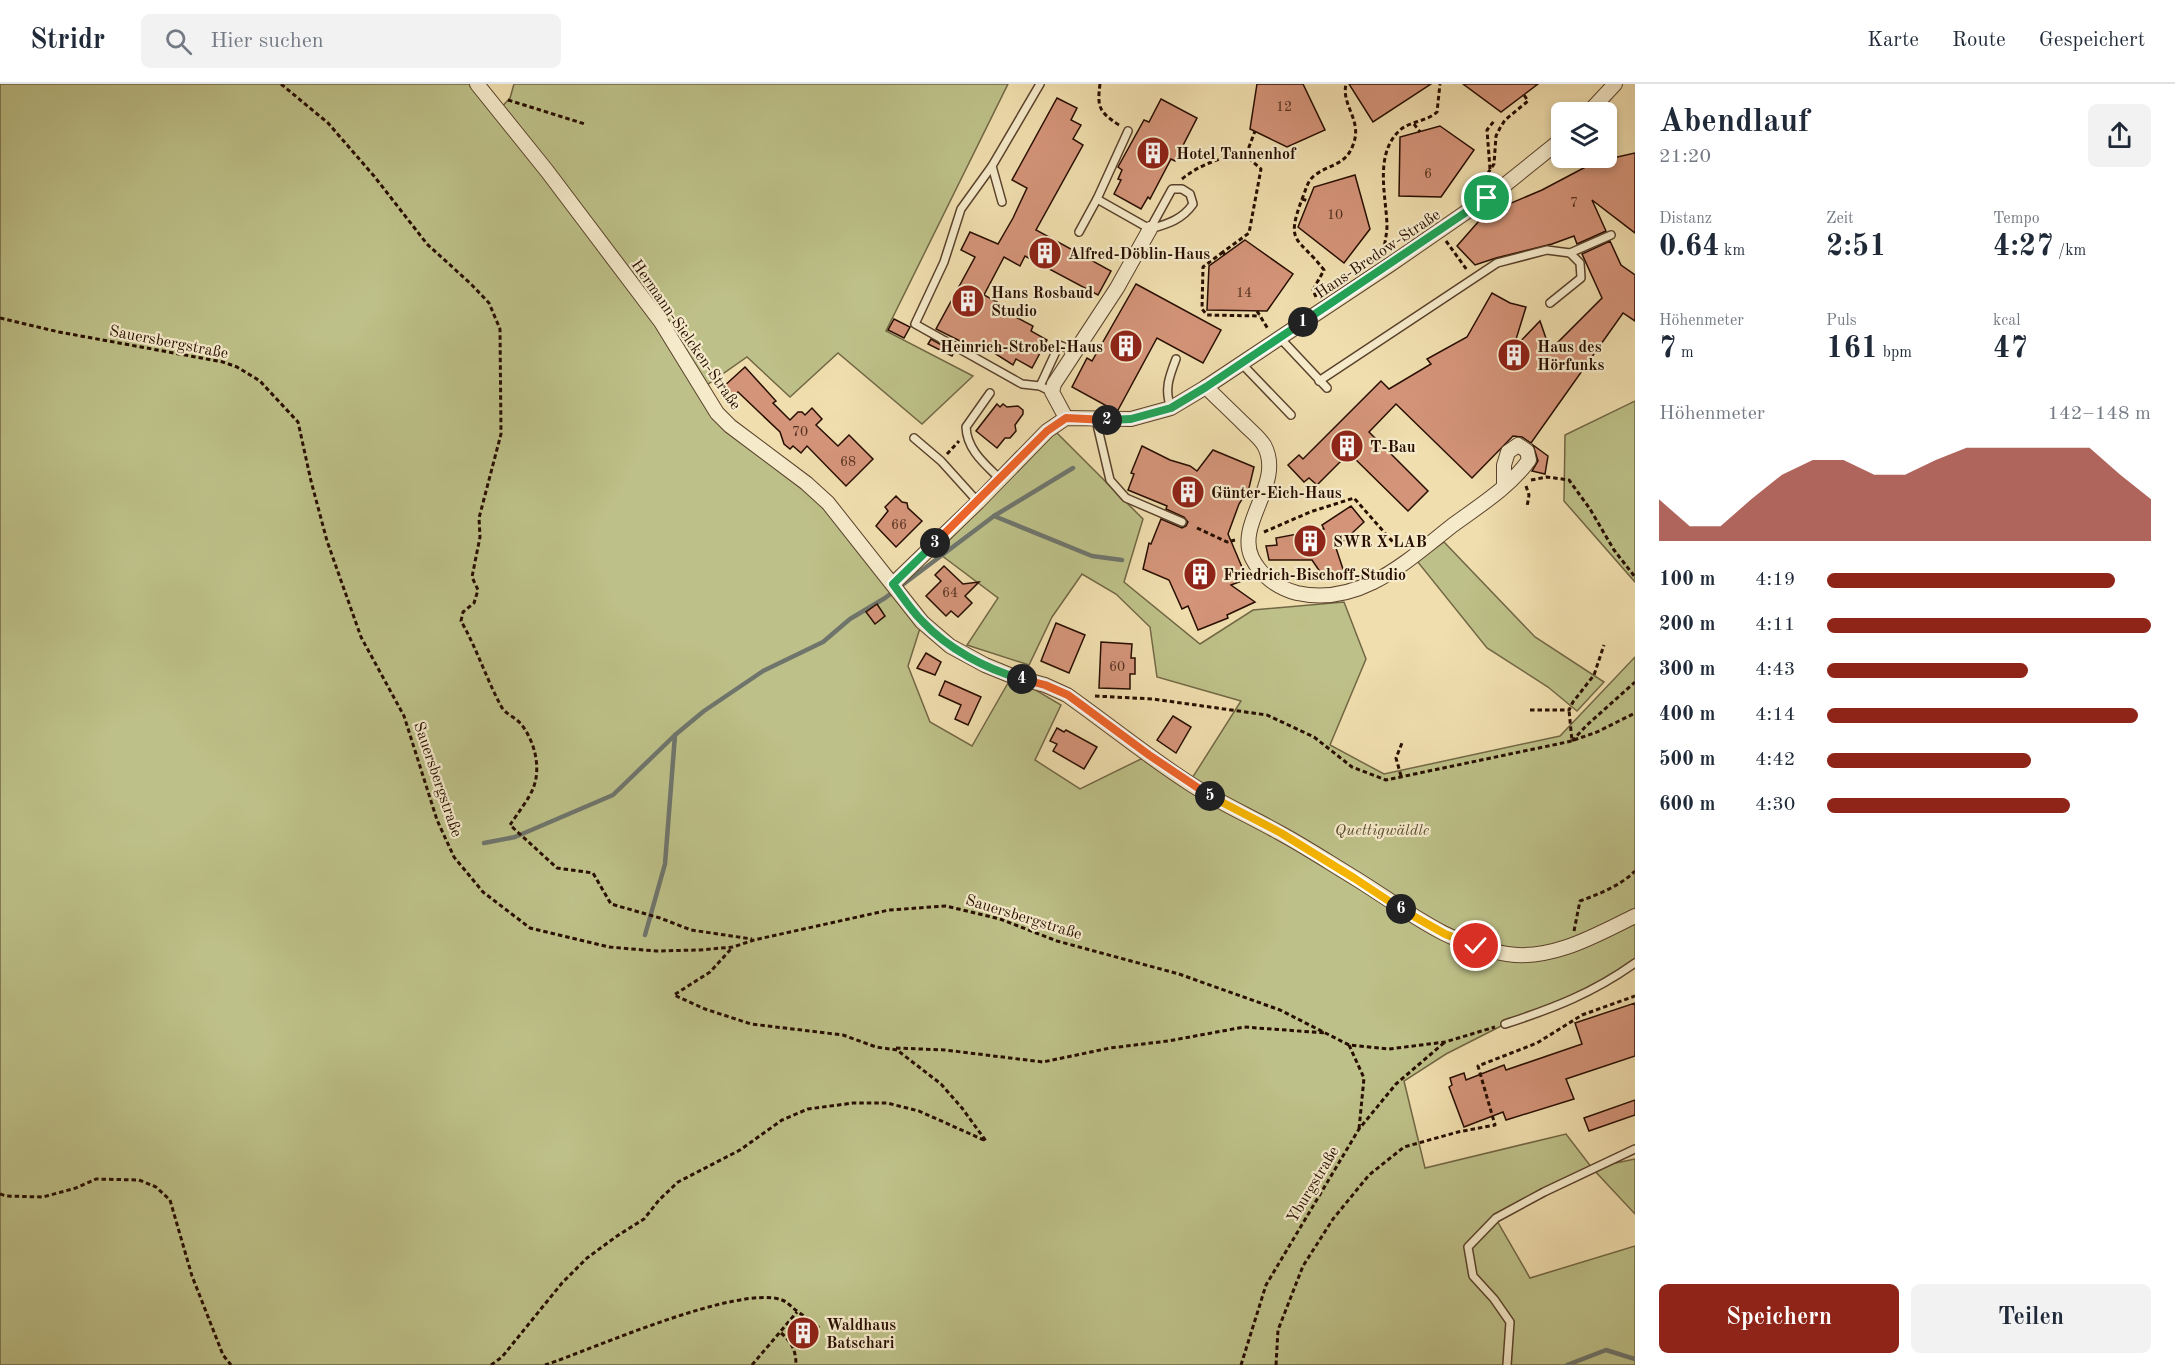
<!DOCTYPE html>
<html lang="de">
<head>
<meta charset="utf-8">
<style>
	:root { --surface:#fff; --page:#f2f2f3; --text:#1f2937; --muted:#747a83; --line:#e0e1e3; --accent:#8f2418 }
	body { margin:0; font-family:"Old Standard TT",serif; background:var(--page); color:var(--text); height:100vh; display:flex; flex-direction:column; font-size:22px; white-space:nowrap }
	* { box-sizing:border-box; margin:0 }
	p { font-size:20px; color:var(--muted) }
	.icon { flex:none; width:33px; height:33px; fill:none; stroke:currentColor; stroke-width:2; stroke-linecap:round; stroke-linejoin:round }
	.map { position:relative; flex:1; overflow:hidden }
	.drawer { display:flex; flex-direction:column; background:var(--surface); width:540px }
	.drawer>* { flex:none }
	.buttons { position:absolute; left:1551px; top:18px; display:grid; gap:12px }
	.buttons a { display:grid; place-items:center; width:66px; height:66px; border-radius:9px; background:var(--surface); box-shadow:0 3px 9px #0003; font-size:30px }
	.pin { position:absolute; display:grid; place-items:center; width:51px; height:51px; color:#fff; margin:-26px; border:3px solid #fff; border-radius:50%; box-shadow:0 2px 6px #0007 }
	.km { position:absolute; width:30px; height:30px; margin:-15px; border-radius:50%; background:#222; color:#fff; font-size:16px; line-height:30px; text-align:center }
	.round { display:grid; place-items:center; flex:none; width:63px; height:63px; border-radius:9px; background:var(--page) }
	.overview { display:flex; align-items:center; justify-content:space-between; height:102px; padding:0 24px }
	h1 { font-size:33px; font-weight:700; line-height:45px }
	.figures { display:grid; grid-template-columns:repeat(3,1fr); gap:9px; height:102px; padding:6px 24px }
	.figures div { display:grid; align-content:center }
	.figures b { font-size:30px; font-weight:700 }
	.figures small { font-size:16px; font-weight:400 }
	.figures p { font-size:16px }
	.chart { height:168px; padding:12px 24px }
	.chart p { display:flex; justify-content:space-between }
	.chart svg { width:100%; height:108px; margin-top:6px; fill:var(--accent); opacity:.7 }
	.cta { display:flex; gap:12px; margin-top:auto; padding:12px 24px }
	.cta a { flex:1; height:69px; border-radius:9px; background:var(--accent); color:#fff; font-size:24px; font-weight:700; line-height:69px; text-align:center }
	.cta a+a { background:var(--page); color:var(--text) }
	ul { padding:0 24px; list-style:none; font-size:20px }
	li { display:grid; grid-template-columns:96px 72px 1fr; align-items:center; height:45px }
	li i { height:15px; border-radius:8px; background:var(--accent) }
	header { display:flex; align-items:center; gap:36px; box-sizing:border-box; height:84px; padding:0 30px; background:var(--surface); border-bottom:2px solid var(--line) }
	header strong { font-size:28px }
	nav { display:flex; gap:33px; margin-inline-start:auto; font-size:21px }
	.search { width:420px; height:54px; background:var(--page); display:flex; align-items:center; gap:15px; box-sizing:border-box; padding:0 21px; border-radius:9px; color:var(--muted); font-size:22px }
	main { display:flex; flex:1; min-height:0 }
	.map>svg:first-child { display:block }
</style>
</head>
<body>
<header>
<strong>Stridr</strong>
<div class="search"><svg class="icon" aria-label="search" viewBox="0 0 24 24"><circle cx="10" cy="10" r="6"/><path d="M15 15l6 6"/></svg>Hier suchen</div>
<nav><a>Karte</a><a>Route</a><a>Gespeichert</a></nav>
</header>
<main>
<div class="map">
<svg width="1635" height="1281" viewBox="0 0 1635 1281">
	<rect width="100%" height="100%" fill="#f0deae"/>
	<filter id="stains"><feTurbulence type="fractalNoise" baseFrequency=".00333" numOctaves="4"/><feColorMatrix values="0 0 0 0 .2 0 0 0 0 .09 0 0 0 0 .02 0 0 0 .5 -.17"/></filter>
	<radialGradient id="worn" r=".72"><stop offset=".6" stop-color="#630" stop-opacity="0"/><stop offset="1" stop-color="#630" stop-opacity=".3"/></radialGradient>
	<g fill="#bdc088" stroke="#726744" stroke-width="1.5">
		<polygon points="0,0 477,0 498,27 510,14 514,0 1008,0 886,247 973,292 922,340 838,269 790,313 747,273 707,301 707,315 806,399 922,538 908,582 930,638 972,662 1012,592 1061,621 1035,676 1080,705 1149,671 1189,699 1241,617 1157,593 1150,543 1116,510 1082,490 1052,533 1029,581 967,561 998,514 937,468 1056,348 1143,435 1124,498 1200,560 1253,526 1344,518 1366,575 1330,661 1384,690 1560,652 1635,573 1635,879 1606,899 1505,940 1446,970 1404,997 1425,1084 1566,1050 1592,1084 1635,1075 1635,1130 1592,1084 1496,1135 1530,1194 1635,1162 1635,1281 0,1281"/>
		<polygon points="1635,317 1635,498 1564,417 1565,351"/>
		<polygon points="1444,458 1535,553 1604,598 1577,627 1548,603 1487,564 1417,477"/>
	</g>
	<g fill="none" stroke-linecap="round" stroke-linejoin="round">
		<g stroke="#6f756c" stroke-width="4.5">
			<polyline points="994,432 1092,472 1122,476"/>
			<polyline points="484,759 515,753 613,711 675,651 704,627 763,587 823,558 850,535 885,514 994,432 1073,384"/>
			<polyline points="645,851 665,780 675,651"/>
			<polyline points="1567,1281 1606,1266 1635,1275"/>
		</g>
	</g>
	<g fill="#d49479" stroke="#280e01" stroke-width="1.5">
		<polygon points="1257,0 1303,0 1325,46 1287,63 1250,45"/>
		<polygon points="1349,0 1431,0 1373,38"/>
		<polygon points="1463,0 1538,0 1501,28"/>
		<polygon points="1057,14 1077,24 1071,36 1081,41 1073,55 1083,61 1036,146 1111,187 1098,211 1025,172 1020,182 1004,173 984,211 1008,224 1006,228 1033,242 1031,247 1047,256 1032,284 1016,275 1013,281 988,265 984,269 936,245 975,173 961,166 970,148 998,160 1013,134 1027,104 1012,96"/>
		<polygon points="1161,15 1197,34 1175,77 1171,75 1150,115 1148,113 1141,125 1114,110 1121,96 1118,95 1122,86 1118,83 1144,36 1149,38"/>
		<polygon points="1440,42 1474,66 1441,113 1399,112 1400,53"/>
		<polygon points="1635,69 1635,149 1592,116 1606,147 1577,160 1574,152 1552,160 1496,174 1475,181 1457,162 1485,130 1542,106 1595,78"/>
		<polygon points="1355,91 1370,145 1344,179 1298,143 1314,103"/>
		<polygon points="1245,156 1293,190 1267,227 1207,226 1209,182"/>
		<polygon points="1610,157 1621,181 1635,191 1635,237 1623,229 1531,359 1522,353 1513,352 1472,394 1396,320 1369,348 1428,407 1408,427 1349,369 1317,401 1309,394 1304,398 1288,381 1299,371 1303,375 1381,297 1389,305 1431,280 1427,275 1467,253 1492,209 1510,219 1526,223 1513,265 1540,237 1550,266 1602,214 1582,170"/>
		<polygon points="1136,200 1221,246 1203,279 1157,254 1118,326 1114,326 1072,303 1087,274 1092,277"/>
		<polygon points="894,235 910,243 904,254 888,246"/>
		<polygon points="931,255 954,268 952,272 928,260"/>
		<polygon points="745,283 776,317 773,319 790,336 798,328 802,328 805,331 812,324 822,335 816,341 838,362 849,351 873,375 846,402 807,362 801,369 793,362 790,365 784,360 780,348 738,308 731,314 722,304"/>
		<polygon points="997,320 1000,323 1003,320 1007,323 1018,322 1023,326 1023,330 1015,341 1016,347 1010,354 1005,354 997,364 976,347"/>
		<polygon points="1533,361 1548,372 1545,390 1532,387 1538,377"/>
		<polygon points="1142,362 1170,376 1190,382 1197,387 1213,366 1254,383 1249,404 1239,420 1228,450 1247,495 1231,501 1255,518 1227,531 1228,534 1198,546 1188,522 1182,525 1169,496 1143,485 1149,459 1151,460 1161,435 1182,444 1186,442 1188,438 1184,433 1166,425 1167,422 1128,406 1134,390 1131,389"/>
		<polygon points="896,412 902,418 907,419 908,424 922,437 896,463 876,442 888,427 885,423"/>
		<polygon points="1351,422 1364,438 1336,464 1344,488 1325,495 1312,476 1269,476 1266,462 1277,461 1276,454 1324,445 1322,441"/>
		<polygon points="944,482 963,500 979,498 965,512 972,519 958,533 951,527 946,532 926,512 941,497 935,491"/>
		<polygon points="877,520 885,532 875,540 866,528"/>
		<polygon points="1056,539 1085,551 1069,589 1041,577"/>
		<polygon points="1101,558 1132,560 1131,574 1135,574 1135,590 1130,590 1130,605 1099,604"/>
		<polygon points="926,569 941,578 935,591 917,584"/>
		<polygon points="945,597 981,613 968,641 955,635 961,621 939,611"/>
		<polygon points="1173,632 1191,643 1176,669 1157,656"/>
		<polygon points="1057,644 1064,648 1066,646 1097,663 1084,685 1053,667 1057,660 1050,657"/>
		<polygon points="1635,919 1635,972 1566,995 1574,1015 1506,1036 1503,1028 1464,1043 1449,1003 1452,1001 1450,994 1464,989 1466,996 1504,981 1506,986 1582,960 1575,939"/>
		<polygon points="1635,1016 1635,1031 1589,1047 1584,1034"/>
		<polygon points="803,1236 816,1250 803,1263 790,1249"/>
	</g>
	<g fill="none" stroke-linecap="round" stroke-linejoin="round">
		<defs>
			<g id="lane">
				<polyline points="992,82 961,125 944,178 915,240 1022,300 1040,302 1052,308"/>
				<path d="M 1172,105 L 1182,105 L 1190,110 L 1193,120 C 1182,136 1167,140 1150,145 Z"/>
				<polyline points="1097,115 1150,145"/>
				<polyline points="1002,118 992,82 1040,0"/>
				<polyline points="1079,148 1097,115 1128,47"/>
				<polyline points="1570,169 1611,151"/>
				<polyline points="1280,254 1327,304"/>
				<polyline points="1241,279 1291,331"/>
				<polyline points="1319,297 1497,179 1547,166 1570,169 1580,179 1581,194 1550,219"/>
				<polyline points="1040,302 1059,261 1075,267"/>
				<path d="M 990,309 L 966,343 C 967,366 985,380 1000,395"/>
				<path d="M 1171,324 C 1164,306 1169,293 1176,275"/>
				<polyline points="1096,336 1110,396 1126,414 1182,438"/>
				<polyline points="914,354 941,377 978,418"/>
				<path d="M 1505,940 C 1554,924 1593,909 1635,879"/>
				<polyline points="1507,1281 1510,1238 1494,1215 1473,1192 1468,1163 1496,1134 1544,1108 1635,1065"/>
			</g>
			<g id="street">
				<path d="M 477,0 L 547,87 L 661,238 L 717,329 L 730,342 L 806,399 L 828,419 L 922,538 L 950,562 L 985,581 L 1012,592 L 1045,601 L 1067,611 C 1108,640 1147,672 1189,699 C 1218,718 1250,732 1280,749 C 1304,762 1327,777 1350,791 C 1400,821 1447,862 1507,870 C 1552,877 1596,851 1635,832"/>
				<polyline points="1589,28 1615,0"/>
				<path d="M 1206,303 C 1219,316 1232,328 1245,341 C 1251,347 1259,353 1264,361 C 1285,399 1235,439 1252,474 C 1261,492 1278,504 1297,509 C 1360,523 1407,477 1453,441 C 1479,422 1511,402 1529,376 L 1527,367 L 1518,361 L 1508,368 L 1504,381 L 1504,402"/>
				<polyline points="1066,334 1052,308 1054,300 1117,204 1150,145"/>
				<polyline points="893,500 978,418 1047,347 1066,334 1131,335 1171,324 1206,303 1391,180 1501,104 1562,55"/>
			</g>
		</defs>
		<use href="#lane" stroke="#5a422c" stroke-width="10"/>
		<use href="#street" stroke="#5a422c" stroke-width="16"/>
		<g stroke="#280e01" stroke-width="3" stroke-dasharray="4.5 3" stroke-linecap="butt">
			<path d="M 281,0 L 328,39 L 374,92 L 427,160 L 471,200 L 489,219 L 500,245 L 501,350 L 479,434 L 480,453 L 472,493 L 478,506 L 474,519 L 463,528 L 461,537 C 477,565 486,594 501,622 C 505,630 515,633 521,640 C 534,656 541,682 534,702 C 530,714 517,730 510,741 L 557,784 L 593,789 L 611,820 L 660,834 L 691,846 L 752,855"/>
			<path d="M 1100,0 C 1097,23 1099,28 1119,41"/>
			<polyline points="508,16 585,40"/>
			<polyline points="1414,40 1420,48"/>
			<polyline points="1246,71 1255,47"/>
			<polyline points="1490,85 1487,46 1494,37"/>
			<path d="M 1182,95 C 1200,80 1220,75 1242,68 L 1261,85 L 1249,149 L 1223,168 L 1225,171"/>
			<polyline points="1488,97 1488,89 1494,80 1496,52 1500,44 1505,36 1528,17 1524,11"/>
			<polyline points="1302,115 1308,117"/>
			<polyline points="1446,157 1467,186"/>
			<polyline points="1223,168 1203,183 1202,225 1207,231 1260,232"/>
			<path d="M 1385,168 L 1384,165 C 1385,157 1387,149 1387,141 C 1386,111 1374,70 1400,46 C 1410,37 1426,38 1437,28 L 1440,0"/>
			<path d="M 1316,213 L 1313,206 L 1324,186 C 1298,152 1285,161 1302,115 C 1306,106 1307,97 1315,91 C 1330,80 1346,81 1353,61 C 1363,36 1341,22 1346,0"/>
			<polyline points="1257,227 1268,245"/>
			<polyline points="0,234 59,248 223,278 237,283 260,297 298,338 311,397 327,457 361,553 404,632 437,736 454,773 483,808 530,844 609,863 656,867 700,866 733,863 754,856 889,826 946,822 1000,835 1057,857 1179,890 1280,926 1349,961 1389,965 1445,958 1495,943"/>
			<polyline points="947,370 959,357"/>
			<polyline points="1531,396 1547,393 1569,396 1590,425 1614,466 1635,493"/>
			<polyline points="1526,402 1529,411 1527,423"/>
			<polyline points="1197,444 1227,458 1235,456"/>
			<polyline points="1264,448 1310,428 1354,414 1399,465"/>
			<polyline points="1095,612 1153,615 1267,631 1314,653 1352,683 1386,696 1572,657 1569,626"/>
			<polyline points="1530,626 1569,626 1573,618 1594,591 1604,561"/>
			<polyline points="1574,656 1597,648 1635,629"/>
			<polyline points="1572,657 1587,641 1635,598"/>
			<polyline points="1401,692 1396,674 1402,659"/>
			<path d="M 1574,847 L 1580,817 C 1599,810 1620,802 1635,787"/>
			<polyline points="1349,961 1364,994 1359,1045"/>
			<polyline points="896,964 945,966 1043,978 1110,964 1168,957 1244,943 1326,949"/>
			<polyline points="0,1110 6,1112 43,1113 76,1104 96,1095 139,1096 156,1103 170,1116 192,1192 223,1271 231,1281"/>
			<path d="M 781,1249 C 792,1258 796,1267 796,1281"/>
			<polyline points="491,1281 502,1273 562,1199 587,1174 617,1152 644,1135 659,1116 678,1098 740,1066 782,1036 808,1025 853,1019 887,1019 919,1027 986,1057 962,1024 941,1000 897,966 876,963 843,951 751,940 705,925 674,911 710,888 732,864"/>
			<path d="M 545,1281 C 593,1265 738,1200 782,1216 C 788,1218 792,1224 797,1227 C 805,1233 812,1236 819,1244"/>
			<polyline points="752,1281 797,1228"/>
			<polyline points="1241,1281 1266,1201 1359,1045 1396,1000 1445,958"/>
			<polyline points="1276,1281 1278,1246 1303,1182 1333,1135 1369,1091 1404,1063 1458,1048 1495,1041 1478,982 1537,959 1582,931 1635,912"/>
		</g>
		<use href="#lane" stroke="#f5eaca" stroke-width="7"/>
		<use href="#street" stroke="#f5eaca" stroke-width="14"/>
	</g>
	<g fill="none" stroke-linecap="round" stroke-linejoin="round">
		<defs>
			<polyline id="split-1" points="1303,238 1487,114"/>
			<polyline id="split-2" points="1107,336 1131,335 1171,324 1206,303 1303,238"/>
			<polyline id="split-3" points="935,459 1047,347 1066,334 1107,336"/>
			<path id="split-4" d="M 935,459 L 893,500 C 902,512 911,526 922,537 C 948,565 986,585 1022,595"/>
			<polyline id="split-5" points="1022,595 1045,601 1068,611 1149,671 1210,712"/>
			<polyline id="split-6" points="1210,712 1281,749 1354,794 1401,825"/>
			<polyline id="split-7" points="1401,825 1445,850 1476,862"/>
		</defs>
		<use href="#split-1" stroke="#fff" stroke-width="12"/>
		<use href="#split-2" stroke="#fff" stroke-width="12"/>
		<use href="#split-3" stroke="#fff" stroke-width="12"/>
		<use href="#split-4" stroke="#fff" stroke-width="12"/>
		<use href="#split-5" stroke="#fff" stroke-width="12"/>
		<use href="#split-6" stroke="#fff" stroke-width="12"/>
		<use href="#split-7" stroke="#fff" stroke-width="12"/>
		<use href="#split-1" stroke="#22a559" stroke-width="8"/>
		<use href="#split-2" stroke="#22a559" stroke-width="8"/>
		<use href="#split-3" stroke="#f0652b" stroke-width="8"/>
		<use href="#split-4" stroke="#22a559" stroke-width="8"/>
		<use href="#split-5" stroke="#f0652b" stroke-width="8"/>
		<use href="#split-6" stroke="#f5b400" stroke-width="8"/>
		<use href="#split-7" stroke="#f5b400" stroke-width="8"/>
	</g>
	<defs>
		<symbol id="building-disc" viewBox="-11 -11 22 22"><circle r="9.5" fill="#8f2418" stroke="#f5eaca"/><path d="M-4-6H4V6H1V3H-1V6H-4ZM-2.5-4.3h1.7v1.8h-1.7ZM.8-4.3h1.7v1.8H.8ZM-2.5-1h1.7V.8h-1.7ZM.8-1h1.7V.8H.8Z" fill="#fff"/></symbol>
	</defs>
	<g fill-rule="evenodd">
		<use href="#building-disc" x="1134" y="50" width="38" height="38"/>
		<use href="#building-disc" x="1026" y="150" width="38" height="38"/>
		<use href="#building-disc" x="949" y="198" width="38" height="38"/>
		<use href="#building-disc" x="1107" y="243" width="38" height="38"/>
		<use href="#building-disc" x="1495" y="252" width="38" height="38"/>
		<use href="#building-disc" x="1328" y="343" width="38" height="38"/>
		<use href="#building-disc" x="1169" y="389" width="38" height="38"/>
		<use href="#building-disc" x="1291" y="438" width="38" height="38"/>
		<use href="#building-disc" x="1181" y="471" width="38" height="38"/>
		<use href="#building-disc" x="784" y="1230" width="38" height="38"/>
	</g>
	<g text-anchor="middle" stroke-width="4.5" stroke-linejoin="round" paint-order="stroke">
		<g font-size="14" fill="#53301f">
			<text x="1284" y="27">12</text>
			<text x="1428" y="94">6</text>
			<text x="1574" y="123">7</text>
			<text x="1335" y="135">10</text>
			<text x="1244" y="213">14</text>
			<text x="800" y="352">70</text>
			<text x="848" y="382">68</text>
			<text x="899" y="445">66</text>
			<text x="950" y="513">64</text>
			<text x="1117" y="587">60</text>
		</g>
		<g font-size="16" font-weight="bold" fill="#280e01" stroke="#f5eaca" text-anchor="start">
			<text x="1176" y="75">Hotel Tannenhof</text>
			<text x="1068" y="175">Alfred-Döblin-Haus</text>
			<text x="991" y="214">Hans Rosbaud<tspan x="991" dy="18">Studio</tspan></text>
			<text x="1103" y="268" text-anchor="end">Heinrich-Strobel-Haus</text>
			<text x="1537" y="268">Haus des<tspan x="1537" dy="18">Hörfunks</tspan></text>
			<text x="1370" y="368">T-Bau</text>
			<text x="1211" y="414">Günter-Eich-Haus</text>
			<text x="1333" y="463">SWR X LAB</text>
			<text x="1223" y="496">Friedrich-Bischoff-Studio</text>
			<text x="826" y="1246">Waldhaus<tspan x="826" dy="18">Batschari</tspan></text>
		</g>
		<g font-size="16" fill="#280e01" stroke="#f5eaca">
			<text transform="translate(1377 169) rotate(-34)" y="6">Hans-Bredow-Straße</text>
			<text transform="translate(687 250) rotate(55)" y="6">Hermann-Sielcken-Straße</text>
			<text transform="translate(169 257) rotate(11)" y="6">Sauersbergstraße</text>
			<text transform="translate(439 695) rotate(71)" y="6">Sauersbergstraße</text>
			<text transform="translate(1024 832) rotate(17)" y="6">Sauersbergstraße</text>
			<text transform="translate(1312 1100) rotate(-59)" y="6">Yburgstraße</text>
		</g>
		<g font-size="16" font-style="italic" fill="#5c4c30" stroke="#f5eaca">
			<text x="1382" y="751">Quettigwäldle</text>
		</g>
	</g>
	<rect width="100%" height="100%" filter="url(#stains)"/>
	<rect width="100%" height="100%" fill="url(#worn)"/>
</svg>
<div class="buttons">
<a><svg class="icon" aria-label="layers" viewBox="0 0 24 24"><path d="M12 4l9 5-9 5-9-5zM3 14l9 5 9-5"/></svg></a>
</div>
<div class="pin" style="left:1487px;top:114px;background:#1e9e55"><svg class="icon" aria-label="arrive" viewBox="0 0 24 24"><path d="M6 21V4h12l-3 4 3 4H6"/></svg></div>
<div class="pin" style="left:1476px;top:862px;background:#d93025"><svg class="icon" aria-label="check" viewBox="0 0 24 24"><path d="M5 12l5 5 9-10"/></svg></div>
<b class="km" style="left:1303px;top:238px">1</b>
<b class="km" style="left:1107px;top:336px">2</b>
<b class="km" style="left:935px;top:459px">3</b>
<b class="km" style="left:1022px;top:595px">4</b>
<b class="km" style="left:1210px;top:712px">5</b>
<b class="km" style="left:1401px;top:825px">6</b>
</div>
<section class="drawer">
<div class="overview"><div><h1>Abendlauf</h1><p>21:20</p></div><a class="round"><svg class="icon" aria-label="share" viewBox="0 0 24 24"><path d="M12 15V3M7 8l5-5 5 5M5 13v7h14v-7"/></svg></a></div>
<div class="figures">
<div><p>Distanz</p><b>0.64<small> km</small></b></div>
<div><p>Zeit</p><b>2:51</b></div>
<div><p>Tempo</p><b>4:27<small> /km</small></b></div>
</div>
<div class="figures">
<div><p>Höhenmeter</p><b>7<small> m</small></b></div>
<div><p>Puls</p><b>161<small> bpm</small></b></div>
<div><p>kcal</p><b>47</b></div>
</div>
<div class="chart"><p><span>Höhenmeter</span>142–148 m</p>
<svg viewBox="0 0 160 44" preserveAspectRatio="none"><path d="M0 44V27L10 38L20 38L30 27L40 17L50 11L60 11L70 17L80 17L90 11L100 6L110 6L120 6L130 6L140 6L150 17L160 27V44z"/></svg>
</div>
<ul>
<li><b>100 m</b>4:19<i style="width:89%"></i></li>
<li><b>200 m</b>4:11<i style="width:100%"></i></li>
<li><b>300 m</b>4:43<i style="width:62%"></i></li>
<li><b>400 m</b>4:14<i style="width:96%"></i></li>
<li><b>500 m</b>4:42<i style="width:63%"></i></li>
<li><b>600 m</b>4:30<i style="width:75%"></i></li>
</ul>
<div class="cta"><a>Speichern</a><a>Teilen</a></div>
</section>
</main>
</body>
</html>
